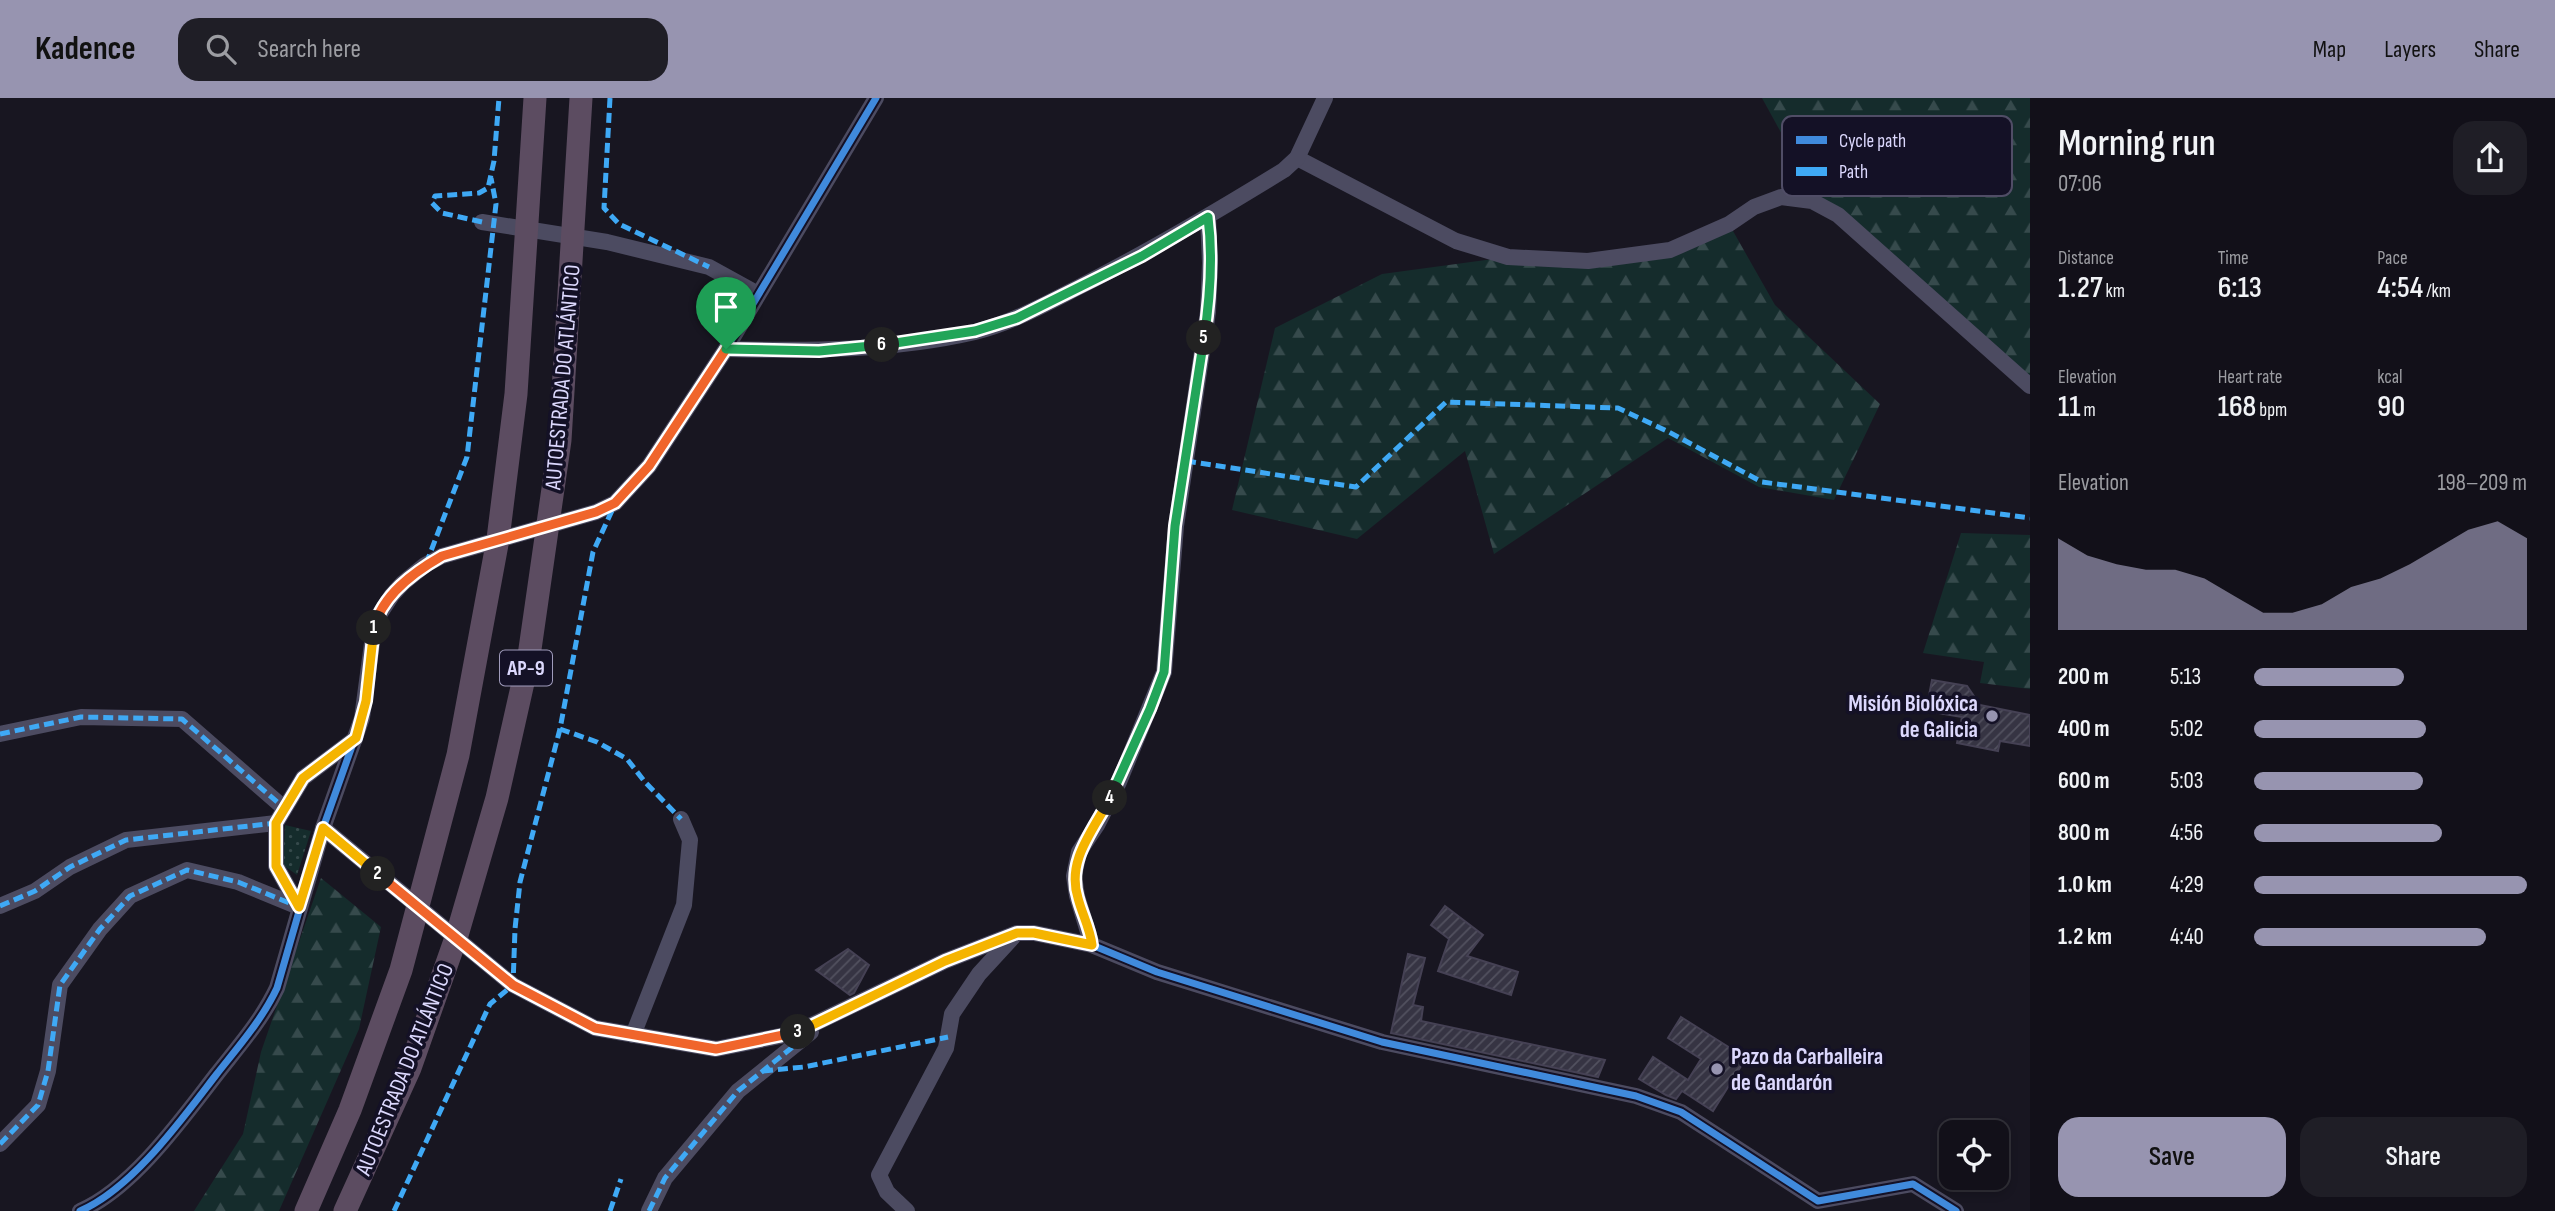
<!DOCTYPE html>
<html lang="en">
<head>
<meta charset="utf-8">
<style>
	:root { --surface:#121019; --page:#1f1e26; --text:#f1f3f6; --muted:#9c9da2; --line:#313038; --accent:#9794b0 }
	body { margin:0; font-family:"Sofia Sans Condensed",sans-serif; background:var(--page); color:var(--text); height:100vh; display:flex; flex-direction:column; font-size:26px; white-space:nowrap }
	* { box-sizing:border-box; margin:0 }
	p { font-size:23px; color:var(--muted) }
	.icon { flex:none; width:38px; height:38px; fill:none; stroke:currentColor; stroke-width:2; stroke-linecap:round; stroke-linejoin:round }
	.map { position:relative; flex:1; overflow:hidden }
	.sheet { display:flex; flex-direction:column; background:var(--surface); width:525px }
	.sheet>* { flex:none }
	.controls { position:absolute; left:1939px; top:1022px; display:grid; gap:14px }
	.controls a { display:grid; place-items:center; width:70px; height:70px; border-radius:14px; background:var(--surface); box-shadow:0 4px 10px #0003,0 0 0 2px var(--line); font-size:35px }
	.pin { position:absolute; display:grid; place-items:center; width:60px; height:60px; color:#fff; margin:-72px -30px; border-radius:50% 50% 50% 0; rotate:-45deg; box-shadow:0 0 7px #0007 }
	.pin .icon { rotate:45deg }
	.km { position:absolute; width:35px; height:35px; margin:-18px; border-radius:50%; background:#222; color:#fff; font-size:19px; line-height:35px; text-align:center }
	.round { display:grid; place-items:center; flex:none; width:74px; height:74px; border-radius:21px; background:var(--page) }
	.summary { display:flex; align-items:center; justify-content:space-between; height:119px; padding:0 28px }
	h1 { font-size:38px; font-weight:600; line-height:52px }
	.stats { display:grid; grid-template-columns:repeat(3,1fr); gap:10px; height:119px; padding:7px 28px }
	.stats div { display:grid; align-content:center }
	.stats b { font-size:30px; font-weight:600 }
	.stats small { font-size:19px; font-weight:400 }
	.stats p { font-size:19px }
	.chart { height:196px; padding:14px 28px }
	.chart p { display:flex; justify-content:space-between }
	.chart svg { width:100%; height:126px; margin-top:7px; fill:var(--accent); opacity:.7 }
	.cta { display:flex; gap:14px; margin-top:auto; padding:14px 28px }
	.cta a { flex:1; height:80px; border-radius:21px; background:var(--accent); color:#111; font-size:28px; font-weight:600; line-height:80px; text-align:center }
	.cta a+a { background:var(--page); color:var(--text) }
	ul { padding:0 28px; list-style:none; font-size:23px }
	li { display:grid; grid-template-columns:112px 84px 1fr; align-items:center; height:52px }
	li i { height:18px; border-radius:9px; background:var(--accent) }
	header { display:flex; align-items:center; gap:42px; box-sizing:border-box; height:98px; padding:0 35px; background:var(--accent); color:#111 }
	header strong { font-size:33px }
	nav { display:flex; gap:38px; margin-inline-start:auto; font-size:24px }
	.search { width:490px; height:63px; background:var(--page); display:flex; align-items:center; gap:18px; box-sizing:border-box; padding:0 24px; border-radius:21px; color:var(--muted); font-size:26px }
	main { display:flex; flex:1; min-height:0 }
	.map>svg:first-child { display:block }
</style>
</head>
<body>
<header>
<strong>Kadence</strong>
<div class="search"><svg class="icon" aria-label="search" viewBox="0 0 24 24"><circle cx="10" cy="10" r="6"/><path d="M15 15l6 6"/></svg>Search here</div>
<nav><a>Map</a><a>Layers</a><a>Share</a></nav>
</header>
<main>
<div class="map">
<svg width="2030" height="1113" viewBox="0 0 2030 1113">
	<defs>
		<pattern id="grass-dots" width="8" height="8" patternUnits="userSpaceOnUse" patternTransform="scale(1.75)"><rect width="8" height="8" fill="#152c2c"/><path d="M2 2h.1M6 6h.1" fill="none" stroke="#364a4c" stroke-width="1.8" stroke-linecap="round"/></pattern>
		<pattern id="forest-firs" width="22" height="20" patternUnits="userSpaceOnUse" patternTransform="scale(1.75)"><rect width="22" height="20" fill="#152c2c"/><path d="M5 1l3.5 6h-7zM16 11l3.5 6h-7z" fill="#364a4c"/></pattern>
		<pattern id="building-hatch" width="6" height="6" patternUnits="userSpaceOnUse" patternTransform="scale(1.75)"><rect width="6" height="6" fill="#363443"/><path d="M-1 1l2-2M0 6l6-6M5 7l2-2" fill="none" stroke="#52515f"/></pattern>
	</defs>
	<rect width="100%" height="100%" fill="#181621"/>
	<polygon fill="url(#grass-dots)" points="285,727 311,733 297,777 283,767"/>
	<g fill="url(#forest-firs)">
		<polygon points="1762,0 2030,0 2030,278 1907,179 1812,91"/>
		<polygon points="1729,126 1775,207 1880,306 1834,402 1759,389 1668,340 1494,456 1465,353 1357,441 1232,412 1275,230 1382,176 1508,159 1670,152"/>
		<polygon points="1961,435 2030,437 2030,591 1980,585 1984,564 1923,555"/>
		<polygon points="321,780 381,829 359,931 279,1113 194,1113 243,1036 261,954"/>
	</g>
	<g fill="url(#building-hatch)" stroke="#454154" stroke-width="2">
		<polygon points="1932,582 1967,588 1980,607 2030,617 2030,648 2000,643 1998,653 1957,645 1962,619 1926,613"/>
		<polygon points="1445,808 1483,837 1467,858 1518,874 1511,897 1438,873 1449,841 1431,827"/>
		<polygon points="848,851 869,867 854,895 850,897 816,872"/>
		<polygon points="1408,856 1425,860 1413,907 1423,909 1421,923 1605,962 1598,979 1391,935"/>
		<polygon points="1681,919 1746,960 1713,1013 1682,993 1676,1001 1666,997 1639,981 1653,959 1688,982 1701,961 1668,940"/>
	</g>
	<g fill="none" stroke-linecap="round" stroke-linejoin="round">
		<g stroke="#4c4b61" stroke-width="16">
			<polyline points="1297,60 1456,143 1508,159 1588,163 1670,152 1729,126 1754,109 1781,99 1812,103 1838,117 2030,288"/>
			<polyline points="482,124 607,144 709,169 758,196"/>
			<path d="M 726,251 C 809,253 893,253 975,234 C 1011,225 1044,207 1077,190 C 1148,154 1216,114 1284,72 L 1297,60 L 1325,0"/>
			<polyline points="0,636 81,619 182,621 284,710"/>
			<polyline points="323,730 513,887 595,930 716,951 795,935 945,863 1017,835 1034,835 1092,847 1157,874 1382,944 1636,998 1681,1014 1818,1103 1913,1086 1956,1113"/>
			<polyline points="0,808 35,793 70,769 126,742 276,725"/>
			<polyline points="299,809 276,768 276,725 303,680 355,641"/>
			<polyline points="1092,847 1077,798 1074,778 1079,754 1097,727 1119,684 1164,574 1176,428 1208,214 1210,165 1208,119"/>
			<polyline points="633,937 684,807 690,742 681,721"/>
			<polyline points="0,1046 38,1007 48,973 60,887 100,831 130,798 187,772 238,784 299,809"/>
			<path d="M 80,1113 C 132,1091 182,1021 216,977 C 238,949 262,922 277,890 L 323,730 L 362,620 L 375,523 L 392,497 L 403,485 L 425,467 L 442,458 L 596,414 L 615,405 L 649,368 L 726,251 L 876,0"/>
			<polyline points="649,1113 665,1080 738,993 811,934"/>
			<polyline points="907,1113 887,1094 879,1077 946,950 952,916 979,876 1013,839"/>
		</g>
		<g stroke="#5c4c61" stroke-width="23">
			<polyline points="306,1113 350,1012 401,872 458,657 498,441 516,296 535,0"/>
			<polyline points="345,1113 410,970 457,837 497,700 529,558 560,342 581,0"/>
		</g>
		<g stroke="#3fa9f5" stroke-width="5" stroke-dasharray="10 5" stroke-linecap="butt">
			<polyline points="610,0 604,110 619,126 709,169"/>
			<polyline points="482,124 442,115 432,105 435,98 479,95 488,90 494,63 499,0"/>
			<polyline points="1186,363 1356,389 1446,304 1618,310 1667,333 1762,384 2030,420"/>
			<polyline points="426,466 467,359 496,106 491,80"/>
			<polyline points="560,631 597,644 627,661 645,684 681,721"/>
			<polyline points="0,636 81,619 182,621 284,710"/>
			<polyline points="0,808 35,793 70,769 126,742 276,725"/>
			<polyline points="299,809 276,768 276,725 303,680 352,643"/>
			<polyline points="763,973 804,969 948,939"/>
			<polyline points="0,1046 38,1007 48,973 60,887 100,831 130,798 187,772 238,784 299,809"/>
			<polyline points="394,1113 490,906 513,887 515,831 520,784 560,631 593,454 615,406"/>
			<polyline points="610,1113 621,1081"/>
			<polyline points="649,1113 665,1080 738,993 810,935"/>
		</g>
		<defs>
			<g id="cycleway">
				<polyline points="323,730 513,887 595,930 716,951 795,935 945,863 1017,835 1034,835 1092,847 1157,874 1382,944 1636,998 1681,1014 1818,1103 1913,1086 1956,1113"/>
				<path d="M 80,1113 C 132,1091 182,1021 216,977 C 238,949 262,922 277,890 L 323,730 L 362,620 L 375,523 L 392,497 L 403,485 L 425,467 L 442,458 L 596,414 L 615,405 L 649,368 L 726,251 L 876,0"/>
			</g>
		</defs>
		<use href="#cycleway" stroke="#141126" stroke-width="11"/>
		<use href="#cycleway" stroke="#408adc" stroke-width="7"/>
	</g>
	<g fill="none" stroke-linecap="round" stroke-linejoin="round">
		<defs>
			<path id="split-1" d="M 374,530 C 382,497 414,474 442,458 L 596,414 L 615,405 L 649,368 L 726,251"/>
			<polyline id="split-2" points="374,530 366,603 356,640 303,680 276,725 276,768 299,809 323,730 378,776"/>
			<polyline id="split-3" points="378,776 513,887 595,930 716,951 798,934"/>
			<path id="split-4" d="M 798,934 L 945,863 L 1017,835 L 1034,835 L 1092,847 C 1090,830 1082,816 1078,800 C 1066,762 1094,732 1110,700"/>
			<polyline id="split-5" points="1110,700 1150,611 1164,574 1175,428 1204,240"/>
			<path id="split-6" d="M 882,247 L 975,233 L 1017,220 L 1142,158 L 1208,119 C 1213,159 1210,201 1204,240"/>
			<polyline id="split-7" points="726,251 819,253 882,247"/>
		</defs>
		<use href="#split-1" stroke="#fff" stroke-width="14"/>
		<use href="#split-2" stroke="#fff" stroke-width="14"/>
		<use href="#split-3" stroke="#fff" stroke-width="14"/>
		<use href="#split-4" stroke="#fff" stroke-width="14"/>
		<use href="#split-5" stroke="#fff" stroke-width="14"/>
		<use href="#split-6" stroke="#fff" stroke-width="14"/>
		<use href="#split-7" stroke="#fff" stroke-width="14"/>
		<use href="#split-1" stroke="#f0652b" stroke-width="9"/>
		<use href="#split-2" stroke="#f5b400" stroke-width="9"/>
		<use href="#split-3" stroke="#f0652b" stroke-width="9"/>
		<use href="#split-4" stroke="#f5b400" stroke-width="9"/>
		<use href="#split-5" stroke="#22a559" stroke-width="9"/>
		<use href="#split-6" stroke="#22a559" stroke-width="9"/>
		<use href="#split-7" stroke="#22a559" stroke-width="9"/>
	</g>
	<g fill="#9794b0" stroke="#141126" stroke-width="2.5">
		<circle cx="1992" cy="618" r="7"/>
		<circle cx="1717" cy="971" r="7"/>
	</g>
	<g text-anchor="middle" stroke-width="7" stroke-linejoin="round" paint-order="stroke">
		<rect fill="#141126" stroke="#a09cbc" stroke-width="2" x="500" y="552.5" width="52" height="35" rx="5"/>
		<g font-size="21" font-weight="bold" fill="#dcd8fd">
			<text x="526" y="577">AP-9</text>
		</g>
		<g font-size="23" fill="#dcd8fd" stroke="#141126">
			<text transform="translate(562 279) rotate(-85)" y="8">AUTOESTRADA DO ATLÁNTICO</text>
			<text transform="translate(404 971) rotate(-68)" y="8">AUTOESTRADA DO ATLÁNTICO</text>
		</g>
		<g font-size="23" font-weight="bold" fill="#dcd8fd" stroke="#141126" text-anchor="end">
			<text x="1978" y="613">Misión Biolóxica<tspan x="1978" dy="26">de Galicia</tspan></text>
			<text x="1731" y="966" text-anchor="start">Pazo da Carballeira<tspan x="1731" dy="26">de Gandarón</tspan></text>
		</g>
	</g>
	<rect x="1782" y="18" width="230" height="80" rx="10" fill="#141126" stroke="#504d66" stroke-width="2"/>
	<rect x="1796" y="38" width="31" height="8" fill="#408adc"/>
	<rect x="1796" y="69" width="31" height="9" fill="#3fa9f5"/>
	<g font-size="19" fill="#dcd8fd">
		<text x="1839" y="49">Cycle path</text>
		<text x="1839" y="80">Path</text>
	</g>
</svg>
<div class="controls">
<a><svg class="icon" aria-label="locate" viewBox="0 0 24 24"><circle cx="12" cy="12" r="6"/><path d="M12 2v4M12 18v4M2 12h4M18 12h4"/></svg></a>
</div>
<div class="pin" style="left:726px;top:251px;background:#1e9e55"><svg class="icon" aria-label="arrive" viewBox="0 0 24 24"><path d="M6 21V4h12l-3 4 3 4H6"/></svg></div>
<b class="km" style="left:374px;top:530px">1</b>
<b class="km" style="left:378px;top:776px">2</b>
<b class="km" style="left:798px;top:934px">3</b>
<b class="km" style="left:1110px;top:700px">4</b>
<b class="km" style="left:1204px;top:240px">5</b>
<b class="km" style="left:882px;top:247px">6</b>
</div>
<section class="sheet">
<div class="summary"><div><h1>Morning run</h1><p>07:06</p></div><a class="round"><svg class="icon" aria-label="share" viewBox="0 0 24 24"><path d="M12 15V3M7 8l5-5 5 5M5 13v7h14v-7"/></svg></a></div>
<div class="stats">
<div><p>Distance</p><b>1.27<small> km</small></b></div>
<div><p>Time</p><b>6:13</b></div>
<div><p>Pace</p><b>4:54<small> /km</small></b></div>
</div>
<div class="stats">
<div><p>Elevation</p><b>11<small> m</small></b></div>
<div><p>Heart rate</p><b>168<small> bpm</small></b></div>
<div><p>kcal</p><b>90</b></div>
</div>
<div class="chart"><p><span>Elevation</span>198–209 m</p>
<svg viewBox="0 0 160 44" preserveAspectRatio="none"><path d="M0 44V12L10 18L20 21L30 23L40 23L50 26L60 32L70 38L80 38L90 35L100 29L110 26L120 21L130 15L140 9L150 6L160 12V44z"/></svg>
</div>
<ul>
<li><b>200 m</b>5:13<i style="width:55%"></i></li>
<li><b>400 m</b>5:02<i style="width:63%"></i></li>
<li><b>600 m</b>5:03<i style="width:62%"></i></li>
<li><b>800 m</b>4:56<i style="width:69%"></i></li>
<li><b>1.0 km</b>4:29<i style="width:100%"></i></li>
<li><b>1.2 km</b>4:40<i style="width:85%"></i></li>
</ul>
<div class="cta"><a>Save</a><a>Share</a></div>
</section>
</main>
</body>
</html>
